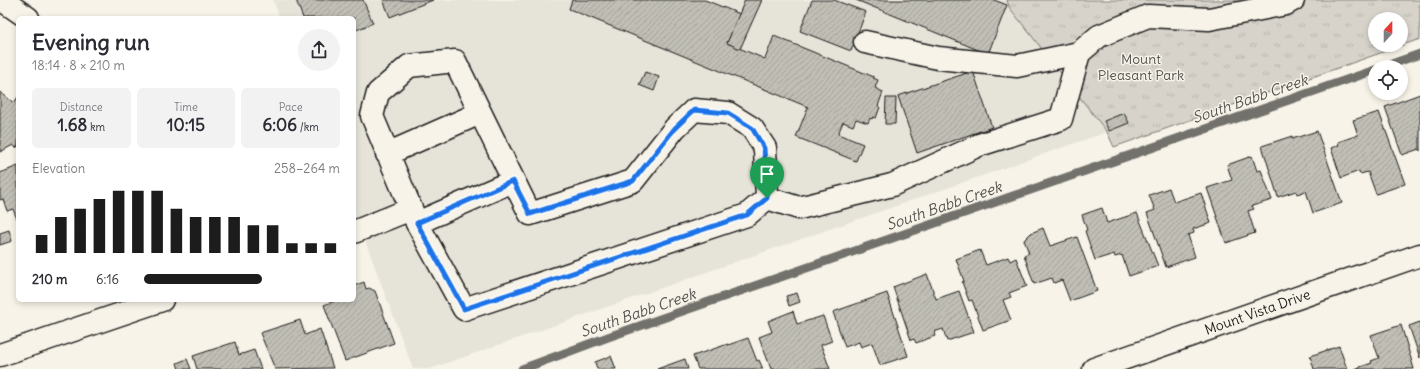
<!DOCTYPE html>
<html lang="en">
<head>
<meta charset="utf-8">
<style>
	:root { --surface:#fff; --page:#f2f2f3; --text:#2b2b33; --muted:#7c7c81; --accent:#1c1c1c }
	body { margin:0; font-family:Delius,sans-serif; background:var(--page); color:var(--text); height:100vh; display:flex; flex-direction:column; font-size:15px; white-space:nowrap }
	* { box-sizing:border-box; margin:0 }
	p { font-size:13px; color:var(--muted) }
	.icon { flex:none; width:22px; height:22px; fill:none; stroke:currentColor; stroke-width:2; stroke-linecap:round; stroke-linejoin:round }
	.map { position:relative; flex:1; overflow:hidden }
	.sheet { position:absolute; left:16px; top:16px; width:340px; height:286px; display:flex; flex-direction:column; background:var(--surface); border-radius:6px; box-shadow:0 2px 6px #0003 }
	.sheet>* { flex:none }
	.needle { width:26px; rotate:21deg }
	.buttons { position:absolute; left:1368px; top:12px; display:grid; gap:8px }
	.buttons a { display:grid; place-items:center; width:40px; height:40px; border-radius:50%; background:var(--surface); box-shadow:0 2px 6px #0003; font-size:20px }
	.pin { position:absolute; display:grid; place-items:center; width:34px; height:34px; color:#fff; margin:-41px -17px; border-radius:50% 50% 50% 0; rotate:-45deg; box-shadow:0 0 4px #0007 }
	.pin .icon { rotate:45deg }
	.round { display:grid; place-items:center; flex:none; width:42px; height:42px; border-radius:21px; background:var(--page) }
	.head { display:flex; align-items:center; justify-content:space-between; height:68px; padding:0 16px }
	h1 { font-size:22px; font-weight:700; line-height:30px }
	.stats { display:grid; grid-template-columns:repeat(3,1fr); gap:6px; height:68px; padding:4px 16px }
	.stats div { display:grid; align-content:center; border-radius:6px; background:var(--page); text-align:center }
	.stats b { font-size:17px; font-weight:700 }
	.stats small { font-size:11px; font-weight:400 }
	.stats p { font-size:11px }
	.chart { height:112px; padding:8px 16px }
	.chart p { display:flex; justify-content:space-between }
	.chart svg { width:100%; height:72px; margin-top:4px; stroke:var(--accent); stroke-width:6 }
	ul { padding:0 16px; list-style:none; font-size:13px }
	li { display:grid; grid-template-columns:64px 48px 1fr; align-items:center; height:30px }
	li i { height:10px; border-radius:5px; background:var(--accent) }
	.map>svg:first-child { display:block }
</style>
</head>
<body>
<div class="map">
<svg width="1420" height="369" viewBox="0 0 1420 369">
	<defs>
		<pattern id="park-tufts" width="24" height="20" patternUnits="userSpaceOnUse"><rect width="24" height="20" fill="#d7d3cb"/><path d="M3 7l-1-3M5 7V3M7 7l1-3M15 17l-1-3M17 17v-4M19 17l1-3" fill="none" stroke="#b8b5ae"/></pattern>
		<pattern id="building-hatch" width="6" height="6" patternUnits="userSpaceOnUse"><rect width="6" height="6" fill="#c0beb5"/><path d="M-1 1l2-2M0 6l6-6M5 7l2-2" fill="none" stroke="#a4a39b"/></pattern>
	</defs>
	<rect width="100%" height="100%" fill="#f7f3e8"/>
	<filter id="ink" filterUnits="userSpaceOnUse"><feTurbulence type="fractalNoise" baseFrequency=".025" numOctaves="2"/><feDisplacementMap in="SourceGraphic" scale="8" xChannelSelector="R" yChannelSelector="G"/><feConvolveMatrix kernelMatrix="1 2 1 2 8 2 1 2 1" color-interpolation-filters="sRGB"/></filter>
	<g filter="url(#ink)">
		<polygon fill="#e6e3d9" points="273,0 1007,0 1009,7 1107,132 430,369 413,369 354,211 354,18 280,18"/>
		<path fill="url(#park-tufts)" stroke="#7a7874" fill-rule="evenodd" d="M 1007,0 L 1420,0 L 1420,39 L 1114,147 L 1107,132 L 1009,7 ZM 1375,19 L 1401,19 L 1401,45 L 1375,45 Z"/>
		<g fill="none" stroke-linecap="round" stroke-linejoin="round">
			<g stroke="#72716c" stroke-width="9">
				<polyline points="1383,67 1420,54"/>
				<polyline points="522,369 608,337 1375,70"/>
			</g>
		</g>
		<g fill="url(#building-hatch)" stroke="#1c1c1c">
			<polygon points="296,0 363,0 373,23 354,31 354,18 303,18"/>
			<polygon points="383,0 433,0 390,17"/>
			<polygon points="572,0 705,0 740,14 727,43 765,59 774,36 874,77 873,78 878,80 875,88 883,92 878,106 880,107 876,118 873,117 872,119 870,118 868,123 856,119 853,126 843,122 838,134 863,144 856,161 796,137 808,107 569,9"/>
			<polygon points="745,0 762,0 740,49 727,43"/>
			<polygon points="812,0 834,0 866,12 851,51 800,31"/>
			<polygon points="856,0 994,0 1007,5 988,54"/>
			<polygon points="973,71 992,127 917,153 898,96"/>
			<polygon points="645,72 659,77 654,91 639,85"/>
			<polygon points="0,92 14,103 18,97 18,146 16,148 13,145 0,152"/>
			<polygon points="1420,94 1420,151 1419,149 1402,155 1385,107"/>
			<polygon points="886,98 896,98 895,124 885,124"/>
			<polygon points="1379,112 1405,184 1376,194 1368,172 1360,174 1359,171 1341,178 1331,148 1339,145 1338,142 1358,135 1353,120"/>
			<polygon points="1124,113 1129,123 1109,131 1104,121"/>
			<polygon points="1317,131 1342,203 1313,213 1306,191 1297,194 1296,191 1278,197 1262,146 1292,136 1292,139"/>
			<polygon points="1252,156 1257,171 1261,170 1272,200 1252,206 1254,209 1248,211 1255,233 1226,243 1207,188 1232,180 1227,165"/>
			<polygon points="18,166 18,218 17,219 13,209 7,211 3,199 0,200 0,173"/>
			<polygon points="1169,188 1174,202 1201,193 1211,223 1193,229 1194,233 1188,235 1195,257 1166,267 1147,213 1155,210 1149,195"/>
			<polygon points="1102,208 1107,223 1137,213 1158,266 1129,276 1122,255 1115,257 1114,254 1095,260 1085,231 1087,230 1082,215"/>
			<polygon points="1043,228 1050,246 1077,237 1097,291 1070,301 1062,280 1054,283 1052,278 1034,284 1024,255 1029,253 1024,240 1031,233"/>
			<polygon points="9,230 12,241 0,245 0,233"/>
			<polygon points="980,250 986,265 1008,257 1010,261 1016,258 1027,286 1009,293 1011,297 1003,300 1011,320 983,330 972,300 969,301 962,282 964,281 956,259"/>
			<polygon points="927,274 936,299 959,291 974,332 947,341 943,329 934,332 935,336 916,343 914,339 911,340 893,287"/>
			<polygon points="364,282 366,289 369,288 375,291 394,343 345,361 324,305 337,300 354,300 354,286"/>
			<polygon points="797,293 800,302 789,306 786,296"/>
			<polygon points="887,293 908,356 880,365 872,343 861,347 859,342 845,347 833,312"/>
			<polygon points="793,311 797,324 823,316 832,341 821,345 830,369 771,369 759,337 772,332 768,321"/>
			<polygon points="300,320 305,335 320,329 333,368 275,369 260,333"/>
			<polygon points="1420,322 1420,358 1409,326"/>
			<polygon points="1401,325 1414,369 1354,369 1372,363 1371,361 1379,358 1371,335"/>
			<polygon points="748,338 757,361 759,360 763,369 698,369 693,356 728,344 728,345"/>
			<polygon points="235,342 239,355 254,350 261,369 197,369 193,356"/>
			<polygon points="1339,346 1347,369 1314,369 1310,356"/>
			<polygon points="611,356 616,369 597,369 595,362"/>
			<polygon points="187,359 191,369 179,369 177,363"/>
			<polygon points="685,359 688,369 657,369"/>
		</g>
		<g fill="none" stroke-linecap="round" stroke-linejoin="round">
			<defs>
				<g id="minor">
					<polyline points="2,0 28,18"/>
					<polyline points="865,42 938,58 1017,66 1079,53 1099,36 1148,16 1209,19 1286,4 1293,0"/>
					<polygon points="455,61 530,214 633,181 675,128 694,110 728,113 752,128 765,148 767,198 747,215 464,309 417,223 372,116 378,93 409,66"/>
					<polyline points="387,154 480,113"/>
					<polyline points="767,198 799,208 892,185 979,145 1061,119 1079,53"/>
					<polyline points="417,223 513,181"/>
					<polyline points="354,232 411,209"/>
					<polyline points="0,355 162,300"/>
					<path id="s1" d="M 1094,369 L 1420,255"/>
				</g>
			</defs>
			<use href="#minor" stroke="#1c1c1c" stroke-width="25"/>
			<use href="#minor" stroke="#f7f3e8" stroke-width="22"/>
		</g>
	</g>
	<g fill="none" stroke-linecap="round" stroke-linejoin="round" filter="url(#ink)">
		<defs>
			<polygon id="route" points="694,110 728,113 752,128 764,148 767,198 747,215 464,309 417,223 513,181 530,214 633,181 675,128"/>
		</defs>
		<use href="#route" stroke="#fff" stroke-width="8"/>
		<use href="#route" stroke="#1a73e8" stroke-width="5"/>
	</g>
	<g text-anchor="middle" stroke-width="3" stroke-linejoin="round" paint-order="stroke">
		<g font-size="14" fill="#545351" stroke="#f7f3e8">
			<text x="1141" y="64">Mount<tspan x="1141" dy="16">Pleasant Park</tspan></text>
		</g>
		<g font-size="14" fill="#1c1c1c" stroke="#f7f3e8">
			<text dy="5" stroke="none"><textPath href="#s1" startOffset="173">Mount Vista Drive</textPath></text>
		</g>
		<g font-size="15" font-style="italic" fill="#565452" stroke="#f7f3e8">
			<text transform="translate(1250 99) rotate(-19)" y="5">South Babb Creek</text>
			<text transform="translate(944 206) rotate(-19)" y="5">South Babb Creek</text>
			<text transform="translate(638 313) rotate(-19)" y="5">South Babb Creek</text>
		</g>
	</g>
</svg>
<div class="buttons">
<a><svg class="needle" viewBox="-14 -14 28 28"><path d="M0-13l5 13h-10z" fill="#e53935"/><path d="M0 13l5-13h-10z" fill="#7c7c81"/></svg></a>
<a><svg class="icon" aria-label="locate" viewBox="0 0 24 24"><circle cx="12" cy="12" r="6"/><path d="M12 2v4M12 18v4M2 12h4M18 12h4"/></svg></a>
</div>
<div class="pin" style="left:767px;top:198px;background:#1e9e55"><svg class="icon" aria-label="arrive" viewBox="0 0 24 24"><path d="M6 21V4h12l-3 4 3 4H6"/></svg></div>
<section class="sheet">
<div class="head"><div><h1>Evening run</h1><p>18:14 · 8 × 210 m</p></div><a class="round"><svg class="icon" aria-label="share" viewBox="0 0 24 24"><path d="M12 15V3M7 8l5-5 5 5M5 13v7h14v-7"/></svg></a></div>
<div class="stats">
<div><p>Distance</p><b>1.68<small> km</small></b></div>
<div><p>Time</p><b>10:15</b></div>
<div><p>Pace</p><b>6:06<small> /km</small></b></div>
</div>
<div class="chart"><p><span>Elevation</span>258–264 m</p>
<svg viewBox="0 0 160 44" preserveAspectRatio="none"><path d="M5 44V33M15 44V22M25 44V17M35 44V11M45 44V6M55 44V6M65 44V6M75 44V17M85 44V22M95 44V22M105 44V22M115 44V27M125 44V27M135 44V38M145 44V38M155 44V38"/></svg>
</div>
<ul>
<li><b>210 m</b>6:16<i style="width:60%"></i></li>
</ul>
</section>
</div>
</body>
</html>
